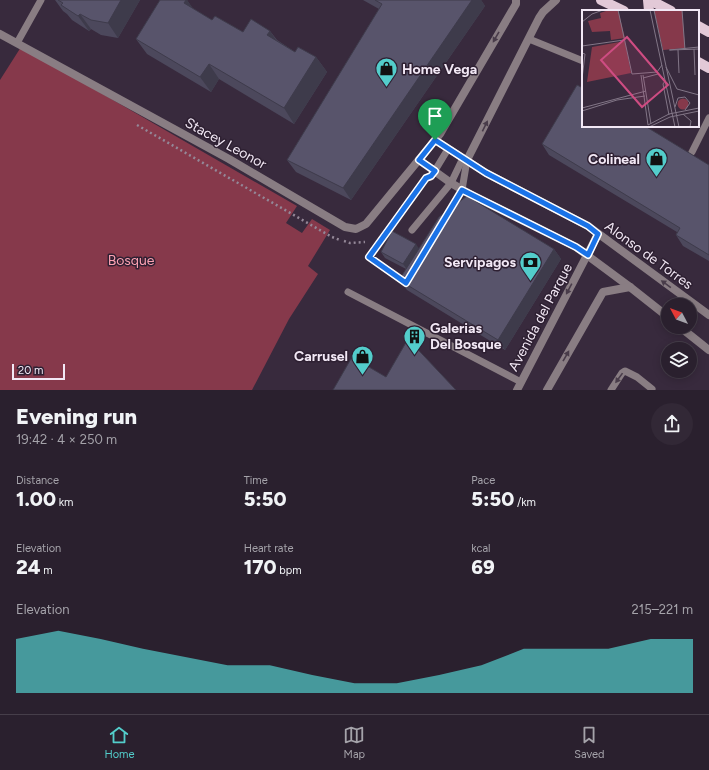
<!DOCTYPE html>
<html lang="en">
<head>
<meta charset="utf-8">
<style>
	:root { --surface:#2a202e; --page:#322836; --text:#f1f3f6; --muted:#a5a3aa; --line:#463e4a; --accent:#53cdcb }
	body { margin:0; font-family:Figtree,sans-serif; background:var(--page); color:var(--text); height:100vh; display:flex; flex-direction:column; font-size:15px; white-space:nowrap }
	* { box-sizing:border-box; margin:0 }
	p { font-size:13px; color:var(--muted) }
	.icon { flex:none; width:22px; height:22px; fill:none; stroke:currentColor; stroke-width:2; stroke-linecap:round; stroke-linejoin:round }
	.map { position:relative; height:390px; overflow:hidden }
	.details { display:flex; flex-direction:column; background:var(--surface); flex:1 }
	.details>* { flex:none }
	.needle { width:26px; rotate:311deg }
	.fabs { position:absolute; left:661px; top:298px; display:grid; gap:8px }
	.fabs a { display:grid; place-items:center; width:36px; height:36px; border-radius:50%; background:var(--surface); box-shadow:0 2px 10px #0003,0 0 0 1px var(--line); font-size:20px }
	.scale { position:absolute; left:12px; bottom:10px; width:53px; box-sizing:border-box; padding-left:4px; border:2px solid #f2e8f5; border-top:0; font-size:11px; line-height:14px; white-space:nowrap; color:#f2e8f5; -webkit-text-stroke:3px #2e2032; paint-order:stroke }
	.pin { position:absolute; display:grid; place-items:center; width:34px; height:34px; color:#fff; margin:-41px -17px; border-radius:50% 50% 50% 0; rotate:-45deg; box-shadow:0 0 4px #0007 }
	.pin .icon { rotate:45deg }
	.round { display:grid; place-items:center; flex:none; width:42px; height:42px; border-radius:21px; background:var(--page) }
	.head { display:flex; align-items:center; justify-content:space-between; height:68px; padding:0 16px }
	h1 { font-size:22px; font-weight:800; line-height:30px }
	.stats { display:grid; grid-template-columns:repeat(3,1fr); gap:6px; height:68px; padding:4px 16px }
	.stats div { display:grid; align-content:center }
	.stats b { font-size:20px; font-weight:800 }
	.stats small { font-size:11px; font-weight:400 }
	.stats p { font-size:11px }
	.chart { height:112px; padding:8px 16px }
	.chart p { display:flex; justify-content:space-between }
	.chart svg { width:100%; height:72px; margin-top:4px; fill:var(--accent); opacity:.7 }
	.menu { display:flex; justify-content:space-around; align-items:center; height:56px; border-top:1px solid var(--line); background:var(--surface); font-size:11px; color:var(--muted) }
	.menu a { display:grid; justify-items:center; gap:2px }
	.menu .current { color:var(--accent) }
	.map>svg:first-child { display:block }
</style>
</head>
<body>
<div class="map">
<svg width="709" height="390" viewBox="0 0 709 390">
	<rect width="100%" height="100%" fill="#382a3d"/>
	<polygon fill="#86394b" points="21,47 297,206 286,223 302,233 312,219 330,230 308,266 318,274 289,319 252,390 0,390 0,80"/>
	<g fill="none" stroke-linecap="round" stroke-linejoin="round">
		<g stroke="#948898" stroke-width="2.5" stroke-dasharray="2 3" stroke-linecap="butt">
			<polyline points="137,125 332,237 340,240"/>
			<polyline points="344,241 350,243 365,242"/>
		</g>
		<g stroke="#897d83" stroke-width="7">
			<polyline points="529,39 583,61"/>
			<polyline points="17,43 41,0"/>
			<polyline points="692,152 709,118"/>
			<polyline points="449,213 462,190 467,160"/>
			<polyline points="412,230 451,183 463,158"/>
			<polyline points="407,281 406,283 369,257 426,178 431,177 448,149"/>
			<polyline points="348,292 521,382"/>
			<polyline points="611,390 622,373 625,371 637,377 652,389 651,390"/>
		</g>
		<g stroke="#897d83" stroke-width="8">
			<polyline points="0,34 229,159 345,227 356,229 366,224 440,134 516,4 516,0"/>
			<polyline points="435,140 486,173 588,226 709,315"/>
			<polyline points="419,160 451,183 473,196 576,247 630,287 668,317"/>
			<polyline points="467,160 539,18 543,12 556,0"/>
			<polyline points="680,327 709,350"/>
			<polyline points="517,390 598,234"/>
			<polyline points="547,390 603,292 630,287"/>
		</g>
		<g stroke="#e2c9d7" stroke-width="10">
			<polyline points="601,0 624,11"/>
			<polyline points="648,0 649,11"/>
			<polyline points="650,0 671,11"/>
			<polyline points="698,26 709,32"/>
			<polyline points="698,62 709,68"/>
		</g>
	</g>
	<g fill="#4c485c">
		<polygon points="55,0 140,0 118,38 101,35 91,29 89,31 72,20 67,14 63,11"/>
		<polygon points="160,0 187,0 193,9 212,20 243,32 270,31 277,40 295,52 316,57 327,72 294,124 219,79 211,92 147,54 136,39"/>
		<polygon points="363,0 481,0 485,6 351,200 296,172 287,160 379,9"/>
		<polygon points="542,144 709,165 709,261 683,246 676,235 677,232 549,155"/>
		<polygon points="419,249 554,249 561,259 505,350 407,290 399,280 406,269 385,258 381,252"/>
	</g>
	<g fill="#3e3b4b">
		<polygon points="121,0 140,0 118,38 108,23"/>
		<polygon points="186,0 187,0 197,14 184,3"/>
		<polygon points="472,0 481,0 485,6 351,200 343,188"/>
		<polygon points="80,14 91,29 89,31 78,16"/>
		<polygon points="270,31 280,46 267,35"/>
		<polygon points="316,57 327,72 294,124 284,108"/>
		<polygon points="209,64 219,79 211,92 200,77"/>
		<polygon points="416,244 420,250 408,271 403,264"/>
		<polygon points="554,249 561,259 505,350 498,340"/>
	</g>
	<g fill="#58546b" stroke="#3e3b4b">
		<polygon points="58,0 121,0 108,23 91,20 80,14 78,16 61,5 63,3"/>
		<polygon points="160,0 186,0 184,3 212,20 215,16 243,32 251,19 270,31 267,35 295,52 298,47 316,57 284,108 209,64 200,77 136,39"/>
		<polygon points="375,0 472,0 343,188 287,160 382,4"/>
		<polygon points="577,85 583,88 583,126 645,126 709,165 709,255 676,235 680,228 542,144"/>
		<polygon points="467,196 554,249 498,340 399,280 439,217"/>
		<polygon points="392,231 416,244 403,264 381,252"/>
		<polygon points="408,339 456,390 333,390 352,357 386,377"/>
	</g>
	<defs><path id="oneway-solid" d="M-6-.8H1V-3.2L6.5 0L1 3.2V.8H-6Z"/></defs>
	<g fill="#493c4a">
		<use href="#oneway-solid" transform="translate(496 37) rotate(120)"/>
		<use href="#oneway-solid" transform="translate(485 126) rotate(-64)"/>
		<use href="#oneway-solid" transform="translate(666 284) rotate(-144)"/>
		<use href="#oneway-solid" transform="translate(569 289) rotate(118)"/>
		<use href="#oneway-solid" transform="translate(566 356) rotate(-60)"/>
		<use href="#oneway-solid" transform="translate(619 378) rotate(126)"/>
	</g>
	<g fill="none" stroke-linecap="round" stroke-linejoin="round">
		<defs>
			<polygon id="route" points="435,140 486,173 588,226 598,234 588,255 576,247 462,190 406,283 369,257 426,178 431,176 435,171 419,160"/>
		</defs>
		<use href="#route" stroke="#fff" stroke-width="8"/>
		<use href="#route" stroke="#1a73e8" stroke-width="5"/>
	</g>
	<defs>
		<symbol id="shop-pin" viewBox="-11 -11 22 30"><path d="M0 17L-7.5 6A9.5 9.5 0 1 1 7.5 6Z" fill="#53cdcb" stroke="#2e2032"/><path d="M-5-2.5h2.3a2.7 3.5 0 0 1 5.4 0H5L5.5 6h-11ZM-1.5-2.5h3a1.5 2.3 0 0 0-3 0Z" fill="#111"/></symbol>
		<symbol id="bank-pin" viewBox="-11 -11 22 30"><path d="M0 17L-7.5 6A9.5 9.5 0 1 1 7.5 6Z" fill="#53cdcb" stroke="#2e2032"/><path d="M-6-4H6V4H-6ZM0-2.3a2.3 2.3 0 1 0 0 4.6a2.3 2.3 0 1 0 0-4.6Z" fill="#111"/></symbol>
		<symbol id="building-pin" viewBox="-11 -11 22 30"><path d="M0 17L-7.5 6A9.5 9.5 0 1 1 7.5 6Z" fill="#53cdcb" stroke="#2e2032"/><path d="M-4-6H4V6H1V3H-1V6H-4ZM-2.5-4.3h1.7v1.8h-1.7ZM.8-4.3h1.7v1.8H.8ZM-2.5-1h1.7V.8h-1.7ZM.8-1h1.7V.8H.8Z" fill="#111"/></symbol>
	</defs>
	<g fill-rule="evenodd">
		<use href="#shop-pin" x="374" y="56" width="25" height="34"/>
		<use href="#shop-pin" x="644" y="146" width="25" height="34"/>
		<use href="#bank-pin" x="518" y="250" width="25" height="34"/>
		<use href="#building-pin" x="402" y="324" width="25" height="34"/>
		<use href="#shop-pin" x="350" y="344" width="25" height="34"/>
	</g>
	<g text-anchor="middle" stroke-width="3" stroke-linejoin="round" paint-order="stroke">
		<g font-size="14" font-weight="bold" fill="#f2e8f5" stroke="#2e2032" text-anchor="end">
			<text x="402" y="74" text-anchor="start">Home Vega</text>
			<text x="640" y="164">Colineal</text>
			<text x="516" y="267">Servipagos</text>
			<text x="430" y="333" text-anchor="start">Galerias<tspan x="430" dy="16">Del Bosque</tspan></text>
			<text x="348" y="361">Carrusel</text>
		</g>
		<g font-size="14" fill="#f2e8f5" stroke="#2e2032">
			<text transform="translate(226 143) rotate(29)" y="5">Stacey Leonor</text>
			<text transform="translate(649 255) rotate(36)" y="5">Alonso de Torres</text>
			<text transform="translate(540 317) rotate(-62)" y="5">Avenida del Parque</text>
		</g>
		<g font-size="14" fill="#fea2b3" stroke="#2e2032">
			<text x="131" y="265">Bosque</text>
		</g>
	</g>
	<g transform="translate(582 10)">
		<rect width="117" height="117" fill="#382a3d"/>
		<path d="M 27,0 L 36,0 L 43,28 L 29,30 L 28,21 L 10,22 L 6,11 L 19,8 L 18,3 ZM 72,0 L 100,0 L 103,38 L 81,40 ZM 43,31 L 49,63 L 5,72 L 10,37 ZM95.5 94a5.5 5.5 0 1 1 11 0a5.5 5.5 0 1 1-11 0Z" fill="#86394b"/>
		<path fill="none" stroke="#827687" stroke-width="1" d="M 36,0 L 50,64 L 75,62 L 80,55M 68,0 L 93,117M 72,0 L 97,117M 100,0 L 103,40M 0,12 L 10,4 L 21,0M 0,36 L 42,30M 112,39 L 113,65M 87,40 L 117,37M 88,40 L 117,39M 96,40 L 97,63M 0,43 L 3,44 L 0,69M 84,57 L 95,79 L 117,85M 59,65 L 66,115M 61,65 L 69,114M 61,68 L 76,64 L 82,69M 83,71 L 81,74 L 87,105M 93,97 L 96,88 L 103,87 L 108,93 L 103,100M 0,98 L 64,81M 0,101 L 35,90 L 63,86M 101,104 L 109,111 L 108,117M 66,115 L 87,104 L 117,98M 67,117 L 88,107 L 117,101"/>
		<path fill="#ce4c82" fill-opacity="0.15" stroke="#ce4c82" stroke-width="2" d="M 45,27 L 86,75 L 60,97 L 19,50 Z"/>
		<rect width="117" height="117" fill="none" stroke="#f2e8f5" stroke-width="2"/>
	</g>
</svg>
<div class="fabs">
<a><svg class="needle" viewBox="-14 -14 28 28"><path d="M0-13l5 13h-10z" fill="#e53935"/><path d="M0 13l5-13h-10z" fill="#a5a3aa"/></svg></a>
<a><svg class="icon" aria-label="layers" viewBox="0 0 24 24"><path d="M12 4l9 5-9 5-9-5zM3 14l9 5 9-5"/></svg></a>
</div>
<div class="scale">20 m</div>
<div class="pin" style="left:435px;top:140px;background:#1e9e55"><svg class="icon" aria-label="arrive" viewBox="0 0 24 24"><path d="M6 21V4h12l-3 4 3 4H6"/></svg></div>
</div>
<section class="details">
<div class="head"><div><h1>Evening run</h1><p>19:42 · 4 × 250 m</p></div><a class="round"><svg class="icon" aria-label="share" viewBox="0 0 24 24"><path d="M12 15V3M7 8l5-5 5 5M5 13v7h14v-7"/></svg></a></div>
<div class="stats">
<div><p>Distance</p><b>1.00<small> km</small></b></div>
<div><p>Time</p><b>5:50</b></div>
<div><p>Pace</p><b>5:50<small> /km</small></b></div>
</div>
<div class="stats">
<div><p>Elevation</p><b>24<small> m</small></b></div>
<div><p>Heart rate</p><b>170<small> bpm</small></b></div>
<div><p>kcal</p><b>69</b></div>
</div>
<div class="chart"><p><span>Elevation</span>215–221 m</p>
<svg viewBox="0 0 160 44" preserveAspectRatio="none"><path d="M0 44V11L10 6L20 11L30 17L40 22L50 27L60 27L70 33L80 38L90 38L100 33L110 27L120 17L130 17L140 17L150 11L160 11V44z"/></svg>
</div>
</section>
<nav class="menu">
<a class="current"><svg class="icon" aria-label="home" viewBox="0 0 24 24"><path d="M3 11l9-7 9 7M6 9v11h12V9"/></svg>Home</a>
<a><svg class="icon" aria-label="map" viewBox="0 0 24 24"><path d="M3 6l6-2 6 2 6-2v14l-6 2-6-2-6 2zM9 4v14M15 6v14"/></svg>Map</a>
<a><svg class="icon" aria-label="saved" viewBox="0 0 24 24"><path d="M7 4h10v16l-5-4-5 4z"/></svg>Saved</a>
</nav>
</body>
</html>
